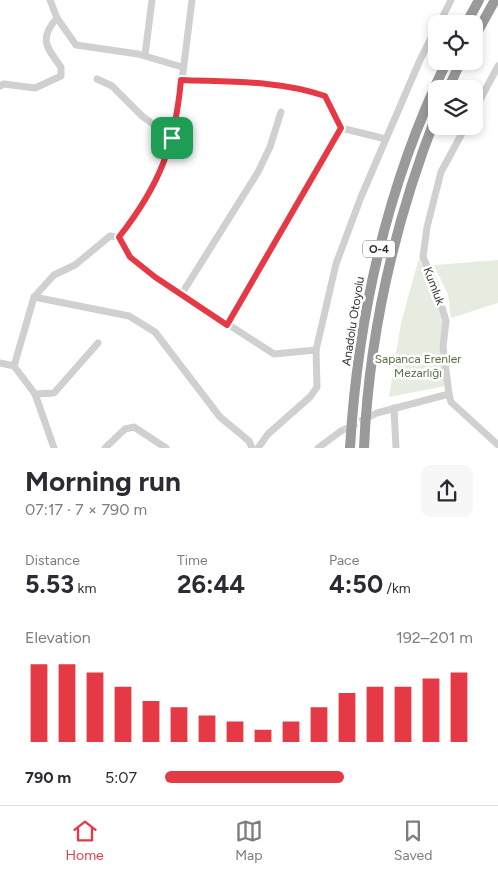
<!DOCTYPE html>
<html lang="en">
<head>
<meta charset="utf-8">
<style>
	:root { --surface:#fff; --page:#f7f7f7; --text:#2b2b33; --muted:#7c7c81; --line:#e1e1e2; --accent:#e63946 }
	body { margin:0; font-family:Figtree,sans-serif; background:var(--page); color:var(--text); height:100vh; display:flex; flex-direction:column; font-size:19px; white-space:nowrap }
	* { box-sizing:border-box; margin:0 }
	p { font-size:16px; color:var(--muted) }
	.icon { flex:none; width:28px; height:28px; fill:none; stroke:currentColor; stroke-width:2; stroke-linecap:round; stroke-linejoin:round }
	.map { position:relative; height:448px; overflow:hidden }
	.sheet { display:flex; flex-direction:column; background:var(--surface); flex:1 }
	.sheet>* { flex:none }
	.buttons { position:absolute; left:428px; top:15px; display:grid; gap:10px }
	.buttons a { display:grid; place-items:center; width:55px; height:55px; border-radius:10px; background:var(--surface); box-shadow:0 2px 8px #0003; font-size:25px }
	.pin { position:absolute; display:grid; place-items:center; width:42px; height:42px; color:#fff; margin:-21px; border-radius:10px; box-shadow:0 2px 8px #0006 }
	.round { display:grid; place-items:center; flex:none; width:52px; height:52px; border-radius:10px; background:var(--page) }
	.headline { display:flex; align-items:center; justify-content:space-between; height:85px; padding:0 25px }
	h1 { font-size:28px; font-weight:700; line-height:38px }
	.metrics { display:grid; grid-template-columns:repeat(3,1fr); gap:8px; height:85px; padding:5px 25px }
	.metrics div { display:grid; align-content:center }
	.metrics b { font-size:25px; font-weight:700 }
	.metrics small { font-size:14px; font-weight:400 }
	.metrics p { font-size:14px }
	.chart { height:140px; padding:10px 25px }
	.chart p { display:flex; justify-content:space-between }
	.chart svg { width:100%; height:90px; margin-top:5px; stroke:var(--accent); stroke-width:6 }
	ul { padding:0 25px; list-style:none; font-size:16px }
	li { display:grid; grid-template-columns:80px 60px 1fr; align-items:center; height:38px }
	li i { height:12px; border-radius:6px; background:var(--accent) }
	.dock { display:flex; justify-content:space-around; align-items:center; height:70px; border-top:1px solid var(--line); background:var(--surface); font-size:14px; color:var(--muted) }
	.dock a { display:grid; justify-items:center; gap:2px }
	.dock .on { color:var(--accent) }
	.map>svg:first-child { display:block }
</style>
</head>
<body>
<div class="map">
<svg width="498" height="448" viewBox="0 0 498 448">
	<rect width="100%" height="100%" fill="#fff"/>
	<g fill="#e6ecdf">
		<polygon points="419,258 434,288 443,322 445,386 389,397 401,323"/>
		<polygon points="498,260 498,303 451,318 448,295 434,265"/>
	</g>
	<g fill="none" stroke-linecap="round" stroke-linejoin="round">
		<polyline stroke="#d6d6d6" stroke-width="7" stroke-dasharray="7 3.5" stroke-linecap="butt" points="341,431 377,413"/>
		<g stroke="#d0d0d0" stroke-width="7">
			<polyline points="50,0 57,18 76,45 138,54 182,67"/>
			<polyline points="439,24 451,0"/>
			<polyline points="145,55 152,0"/>
			<polyline points="97,79 112,86 142,116 172,138"/>
			<path d="M 181,80 C 228,82 279,80 325,96 L 341,128"/>
			<path d="M 0,86 L 4,84 L 35,88 L 61,76 L 61,67 C 47,48 38,39 57,18"/>
			<polyline points="474,111 498,66"/>
			<polyline points="119,237 158,179 172,138 179,104 192,0"/>
			<polyline points="181,295 258,172 270,147 281,112"/>
			<polyline points="34,297 129,316 155,332 220,417 249,441 252,448"/>
			<polyline points="227,325 341,128 386,139"/>
			<polyline points="0,363 14,366 34,297 54,275 75,265 110,236 119,237 130,257 155,277 274,354 316,350"/>
			<polyline points="14,366 35,394 54,448"/>
			<polyline points="35,394 54,393 98,343"/>
			<polyline points="449,394 443,347 446,321 436,287 423,257 427,227 441,172 466,126"/>
			<polyline points="394,408 396,448"/>
			<polyline points="377,413 449,394 451,402 498,445"/>
			<polyline points="105,448 125,429 134,427 166,448"/>
			<polyline points="258,448 268,434 310,397 317,387 316,350 336,264 361,197 420,60 436,28"/>
			<polyline points="318,448 341,431"/>
		</g>
		<g stroke="#9a9a9a" stroke-width="10">
			<polyline points="466,24 479,0"/>
			<polyline points="474,38 495,0"/>
			<polyline points="448,89 461,61"/>
			<path d="M 350,448 C 358,313 388,182 447,61"/>
			<path d="M 364,448 C 369,332 394,224 436,116"/>
		</g>
	</g>
	<g fill="none" stroke-linecap="round" stroke-linejoin="round">
		<defs>
			<path id="route" d="M 181,80 C 228,82 279,80 325,96 L 341,128 L 227,325 L 155,277 L 130,257 L 119,237 C 160,185 175,145 181,80 Z"/>
		</defs>
		<use href="#route" stroke="#fff" stroke-width="10"/>
		<use href="#route" stroke="#e63946" stroke-width="6"/>
	</g>
	<g text-anchor="middle" stroke-width="5" stroke-linejoin="round" paint-order="stroke">
		<rect fill="#fff" stroke="#707070" stroke-width="1" x="363" y="240.5" width="32" height="17" rx="4"/>
		<g font-size="11" font-weight="bold" fill="#333">
			<text x="379" y="253">O-4</text>
		</g>
		<g font-size="12" fill="#333" stroke="#fff">
			<text transform="translate(434 286) rotate(69)" y="4">Kumluk</text>
			<text transform="translate(353 321) rotate(-81)" y="4">Anadolu Otoyolu</text>
		</g>
		<g font-size="12" fill="#56703f" stroke="#fff">
			<text x="418" y="363">Sapanca Erenler<tspan x="418" dy="14">Mezarlığı</tspan></text>
		</g>
	</g>
</svg>
<div class="buttons">
<a><svg class="icon" aria-label="locate" viewBox="0 0 24 24"><circle cx="12" cy="12" r="6"/><path d="M12 2v4M12 18v4M2 12h4M18 12h4"/></svg></a>
<a><svg class="icon" aria-label="layers" viewBox="0 0 24 24"><path d="M12 4l9 5-9 5-9-5zM3 14l9 5 9-5"/></svg></a>
</div>
<div class="pin" style="left:172px;top:138px;background:#1e9e55"><svg class="icon" aria-label="arrive" viewBox="0 0 24 24"><path d="M6 21V4h12l-3 4 3 4H6"/></svg></div>
</div>
<section class="sheet">
<div class="headline"><div><h1>Morning run</h1><p>07:17 · 7 × 790 m</p></div><a class="round"><svg class="icon" aria-label="share" viewBox="0 0 24 24"><path d="M12 15V3M7 8l5-5 5 5M5 13v7h14v-7"/></svg></a></div>
<div class="metrics">
<div><p>Distance</p><b>5.53<small> km</small></b></div>
<div><p>Time</p><b>26:44</b></div>
<div><p>Pace</p><b>4:50<small> /km</small></b></div>
</div>
<div class="chart"><p><span>Elevation</span>192–201 m</p>
<svg viewBox="0 0 160 44" preserveAspectRatio="none"><path d="M5 44V6M15 44V6M25 44V10M35 44V17M45 44V24M55 44V27M65 44V31M75 44V34M85 44V38M95 44V34M105 44V27M115 44V20M125 44V17M135 44V17M145 44V13M155 44V10"/></svg>
</div>
<ul>
<li><b>790 m</b>5:07<i style="width:58%"></i></li>
</ul>
</section>
<nav class="dock">
<a class="on"><svg class="icon" aria-label="home" viewBox="0 0 24 24"><path d="M3 11l9-7 9 7M6 9v11h12V9"/></svg>Home</a>
<a><svg class="icon" aria-label="map" viewBox="0 0 24 24"><path d="M3 6l6-2 6 2 6-2v14l-6 2-6-2-6 2zM9 4v14M15 6v14"/></svg>Map</a>
<a><svg class="icon" aria-label="saved" viewBox="0 0 24 24"><path d="M7 4h10v16l-5-4-5 4z"/></svg>Saved</a>
</nav>
</body>
</html>
